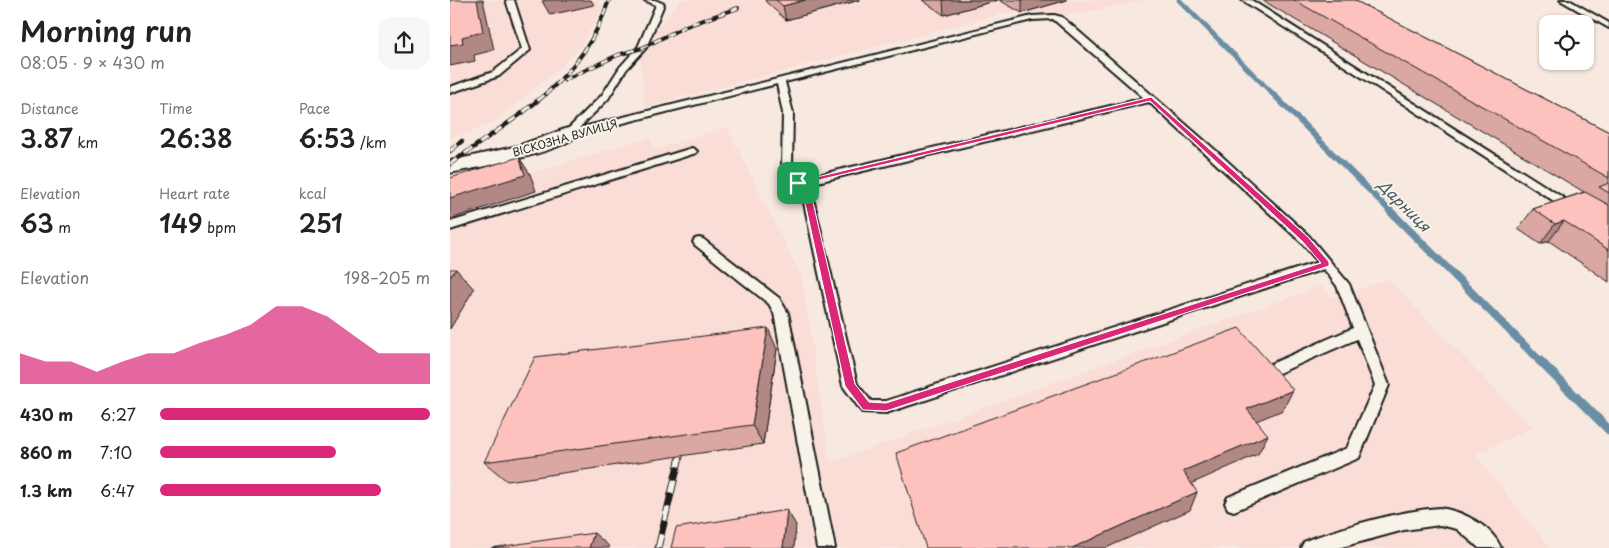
<!DOCTYPE html>
<html lang="en">
<head>
<meta charset="utf-8">
<style>
	:root { --surface:#fff; --page:#f6f6f6; --text:#222; --muted:#767676; --accent:#db2777 }
	body { margin:0; font-family:"Playpen Sans",sans-serif; background:var(--page); color:var(--text); height:100vh; display:flex; flex-direction:column; font-size:19px; white-space:nowrap }
	* { box-sizing:border-box; margin:0 }
	p { font-size:16px; color:var(--muted) }
	.icon { flex:none; width:28px; height:28px; fill:none; stroke:currentColor; stroke-width:2; stroke-linecap:round; stroke-linejoin:round }
	.map { position:relative; flex:1; overflow:hidden }
	.sheet { display:flex; flex-direction:column; background:var(--surface); width:450px }
	.sheet>* { flex:none }
	.tools { position:absolute; left:1089px; top:15px; display:grid; gap:10px }
	.tools a { display:grid; place-items:center; width:55px; height:55px; border-radius:10px; background:var(--surface); box-shadow:0 1px 4px #0004; font-size:25px }
	.pin { position:absolute; display:grid; place-items:center; width:42px; height:42px; color:#fff; margin:-21px; border-radius:10px; box-shadow:0 2px 8px #0006 }
	.round { display:grid; place-items:center; flex:none; width:52px; height:52px; border-radius:15px; background:var(--page) }
	.headline { display:flex; align-items:center; justify-content:space-between; height:85px; padding:0 20px }
	h1 { font-size:28px; font-weight:600; line-height:38px }
	.metrics { display:grid; grid-template-columns:repeat(3,1fr); gap:8px; height:85px; padding:5px 20px }
	.metrics div { display:grid; align-content:center }
	.metrics b { font-size:25px; font-weight:600 }
	.metrics small { font-size:14px; font-weight:400 }
	.metrics p { font-size:14px }
	.chart { height:140px; padding:10px 20px }
	.chart p { display:flex; justify-content:space-between }
	.chart svg { width:100%; height:90px; margin-top:5px; fill:var(--accent); opacity:.7 }
	ul { padding:0 20px; list-style:none; font-size:16px }
	li { display:grid; grid-template-columns:80px 60px 1fr; align-items:center; height:38px }
	li i { height:12px; border-radius:6px; background:var(--accent) }
	main { display:flex; flex:1; min-height:0 }
	.map>svg:first-child { display:block }
</style>
</head>
<body>
<main>
<section class="sheet">
<div class="headline"><div><h1>Morning run</h1><p>08:05 · 9 × 430 m</p></div><a class="round"><svg class="icon" aria-label="share" viewBox="0 0 24 24"><path d="M12 15V3M7 8l5-5 5 5M5 13v7h14v-7"/></svg></a></div>
<div class="metrics">
<div><p>Distance</p><b>3.87<small> km</small></b></div>
<div><p>Time</p><b>26:38</b></div>
<div><p>Pace</p><b>6:53<small> /km</small></b></div>
</div>
<div class="metrics">
<div><p>Elevation</p><b>63<small> m</small></b></div>
<div><p>Heart rate</p><b>149<small> bpm</small></b></div>
<div><p>kcal</p><b>251</b></div>
</div>
<div class="chart"><p><span>Elevation</span>198–205 m</p>
<svg viewBox="0 0 160 44" preserveAspectRatio="none"><path d="M0 44V29L10 33L20 33L30 38L40 33L50 29L60 29L70 24L80 20L90 15L100 6L110 6L120 11L130 20L140 29L150 29L160 29V44z"/></svg>
</div>
<ul>
<li><b>430 m</b>6:27<i style="width:100%"></i></li>
<li><b>860 m</b>7:10<i style="width:65%"></i></li>
<li><b>1.3 km</b>6:47<i style="width:82%"></i></li>
</ul>
</section>
<div class="map">
<svg width="1159" height="548" viewBox="0 0 1159 548">
	<rect width="100%" height="100%" fill="#f8e9e0"/>
	<filter id="ink" filterUnits="userSpaceOnUse"><feTurbulence type="fractalNoise" baseFrequency=".02" numOctaves="2"/><feDisplacementMap in="SourceGraphic" scale="10" xChannelSelector="R" yChannelSelector="G"/><feConvolveMatrix kernelMatrix="1 2 1 2 8 2 1 2 1" color-interpolation-filters="sRGB"/></filter>
	<g filter="url(#ink)">
		<g fill="#faddd6">
			<polygon points="0,0 150,0 152,9 130,47 108,70 38,126 0,138"/>
			<polygon points="230,0 695,0 627,14 555,13 195,107 189,50"/>
			<polygon points="277,127 352,278 380,463 871,286 883,298 938,279 1082,427 1025,455 1100,548 0,548 0,198 199,137 206,149"/>
		</g>
		<g fill="none" stroke-linecap="round" stroke-linejoin="round">
			<polyline stroke="#6a8ea4" stroke-width="5" points="729,0 823,94"/>
			<polyline stroke="#6a8ea4" stroke-width="6" points="822,93 941,212"/>
			<polyline stroke="#6a8ea4" stroke-width="8" points="940,211 1090,361"/>
			<polyline stroke="#6a8ea4" stroke-width="9" points="1089,360 1159,430"/>
			<defs>
				<g id="lane">
					<polygon points="56,0 64,0 80,50 49,76 0,93 0,87 43,72 72,49"/>
					<path d="M 194,0 L 205,0 L 214,4 L 196,48 L 176,70 L 158,99 L 129,128 L 582,16 L 604,15 L 612,17 L 764,149 L 859,236 L 899,284 L 939,385 L 909,458 L 784,511 L 778,509 L 775,503 L 778,497 L 897,448 L 925,385 L 907,339 L 824,375 L 819,377 L 814,375 L 812,371 L 814,367 L 903,328 L 887,286 L 874,269 L 436,413 L 412,412 L 393,386 L 353,198 L 332,165 L 333,113 L 327,84 L 118,137 L 113,134 L 152,95 L 170,67 L 188,47 L 206,5 ZM 603,19 L 694,98 L 351,179 L 342,165 L 343,113 L 335,82 L 582,20 ZM 699,102 L 851,242 L 868,262 L 436,401 L 421,401 L 407,384 L 363,198 L 355,185 Z"/>
					<polygon points="792,0 801,0 1131,209 1125,213 1121,212"/>
					<polygon points="1110,0 1119,0 1159,23 1159,28"/>
					<polygon points="242,148 247,151 246,153 0,230 0,222"/>
					<polygon points="249,238 253,239 329,298 338,313 385,548 367,548 324,313 319,304 245,245 243,242 245,239"/>
					<path d="M 990,508 C 1013,511 1042,526 1051,548 L 1029,548 L 1007,529 L 990,525 L 954,530 L 888,548 L 851,548 L 854,542 L 860,539 C 902,525 946,511 990,508 Z"/>
				</g>
				<path id="street" d="M 118,128 L 125,130 L 128,134 C 116,152 24,168 0,173 L 0,161 L 68,146 Z"/>
			</defs>
			<use href="#lane" stroke="#1c1c1c" stroke-width="4"/>
			<use href="#street" stroke="#1c1c1c" stroke-width="4"/>
			<use href="#lane" fill="#f7f3e8" fill-rule="evenodd"/>
			<use href="#street" fill="#f7f3e8" fill-rule="evenodd"/>
			<defs>
				<g id="rail-far2">
					<polyline points="114,80 168,55 192,48 236,26 288,8"/>
					<path d="M 96,94 C 127,65 145,41 159,0"/>
				</g>
				<g id="rail-far1">
					<polyline points="0,151 12,141"/>
					<polyline points="0,164 71,114 97,93"/>
				</g>
				<polyline id="rail" points="208,548 233,444"/>
			</defs>
			<use href="#rail-far2" stroke="#1c1c1c" stroke-width="4"/>
			<use href="#rail-far1" stroke="#1c1c1c" stroke-width="4.5"/>
			<use href="#rail" stroke="#1c1c1c" stroke-width="7"/>
			<use href="#rail-far2" stroke="#f7f3e8" stroke-width="2.5" stroke-dasharray="7" stroke-linecap="butt"/>
			<use href="#rail-far1" stroke="#f7f3e8" stroke-width="3" stroke-dasharray="9" stroke-linecap="butt"/>
			<use href="#rail" stroke="#f7f3e8" stroke-width="5" stroke-dasharray="14" stroke-linecap="butt"/>
		</g>
		<g fill="#daa7a3" stroke="#1c1c1c">
			<polygon points="315,0 410,0 336,20 316,2"/>
			<polygon points="472,0 548,0 494,15"/>
			<polygon points="549,0 617,0 572,13"/>
			<polygon points="812,0 904,0 1159,132 1159,282 1099,241 1090,244 1068,229 1083,209 1134,192"/>
			<polygon points="327,349 313,444 57,481 34,462"/>
		</g>
		<g fill="#b28885" stroke="#1c1c1c">
			<polygon points="27,0 33,0 44,50 24,55 25,61 0,66 0,45 12,37"/>
			<polygon points="98,0 141,0 144,5 100,15 92,1"/>
			<polygon points="355,0 410,0 336,20 333,6"/>
			<polygon points="493,0 548,0 494,15"/>
			<polygon points="572,0 617,0 572,13"/>
			<polygon points="69,157 80,174 86,191 0,219 0,198"/>
			<polygon points="1114,221 1099,241 1090,244 1105,224"/>
			<polygon points="6,269 24,289 0,329 0,277"/>
			<polygon points="318,328 327,349 313,444 302,425"/>
			<polygon points="843,390 833,410 789,428 797,409"/>
			<polygon points="818,435 808,454 727,490 733,471"/>
			<polygon points="747,492 740,510 656,548 622,548"/>
			<polygon points="337,510 346,525 344,548 333,548"/>
			<polygon points="144,533 160,547 159,548 139,548"/>
		</g>
		<g fill="#fec2be" stroke="#1c1c1c">
			<polygon points="0,0 27,0 33,32 12,37 13,43 0,45"/>
			<polygon points="326,0 355,0 333,6"/>
			<polygon points="844,0 904,0 1159,132 1159,178"/>
			<polygon points="69,157 75,175 0,198 0,178"/>
			<polygon points="1159,183 1159,193 1149,187"/>
			<polygon points="1135,192 1159,205 1159,250 1114,221 1105,224 1083,209"/>
			<polygon points="0,269 6,269 0,277"/>
			<polygon points="318,328 302,425 34,462 85,357"/>
			<polygon points="789,328 843,390 797,409 818,435 733,471 747,492 622,548 476,548 446,453"/>
			<polygon points="337,510 333,548 221,548 226,528"/>
			<polygon points="144,533 139,548 41,548"/>
		</g>
	</g>
	<path fill="#db2777" stroke="#fff" fill-rule="evenodd" d="M 701,97 L 858,237 L 879,262 L 879,266 L 436,411 L 413,410 L 395,386 L 354,198 L 346,182 ZM 700,101 L 852,241 L 871,263 L 436,403 L 419,402 L 405,384 L 362,198 L 352,184 Z"/>
	<g text-anchor="middle" stroke-width="4" stroke-linejoin="round" paint-order="stroke">
		<g font-size="11" fill="#1c1c1c" stroke="#f7f3e8">
			<text transform="translate(115 138) rotate(-16)" y="4">ВІСКОЗНА ВУЛИЦЯ</text>
		</g>
		<g font-size="15" font-style="italic" fill="#435560" stroke="#f7f3e8">
			<text transform="translate(954 206) rotate(45)" y="5">Дарниця</text>
		</g>
	</g>
</svg>
<div class="tools">
<a><svg class="icon" aria-label="locate" viewBox="0 0 24 24"><circle cx="12" cy="12" r="6"/><path d="M12 2v4M12 18v4M2 12h4M18 12h4"/></svg></a>
</div>
<div class="pin" style="left:348px;top:183px;background:#1e9e55"><svg class="icon" aria-label="arrive" viewBox="0 0 24 24"><path d="M6 21V4h12l-3 4 3 4H6"/></svg></div>
</div>
</main>
</body>
</html>
